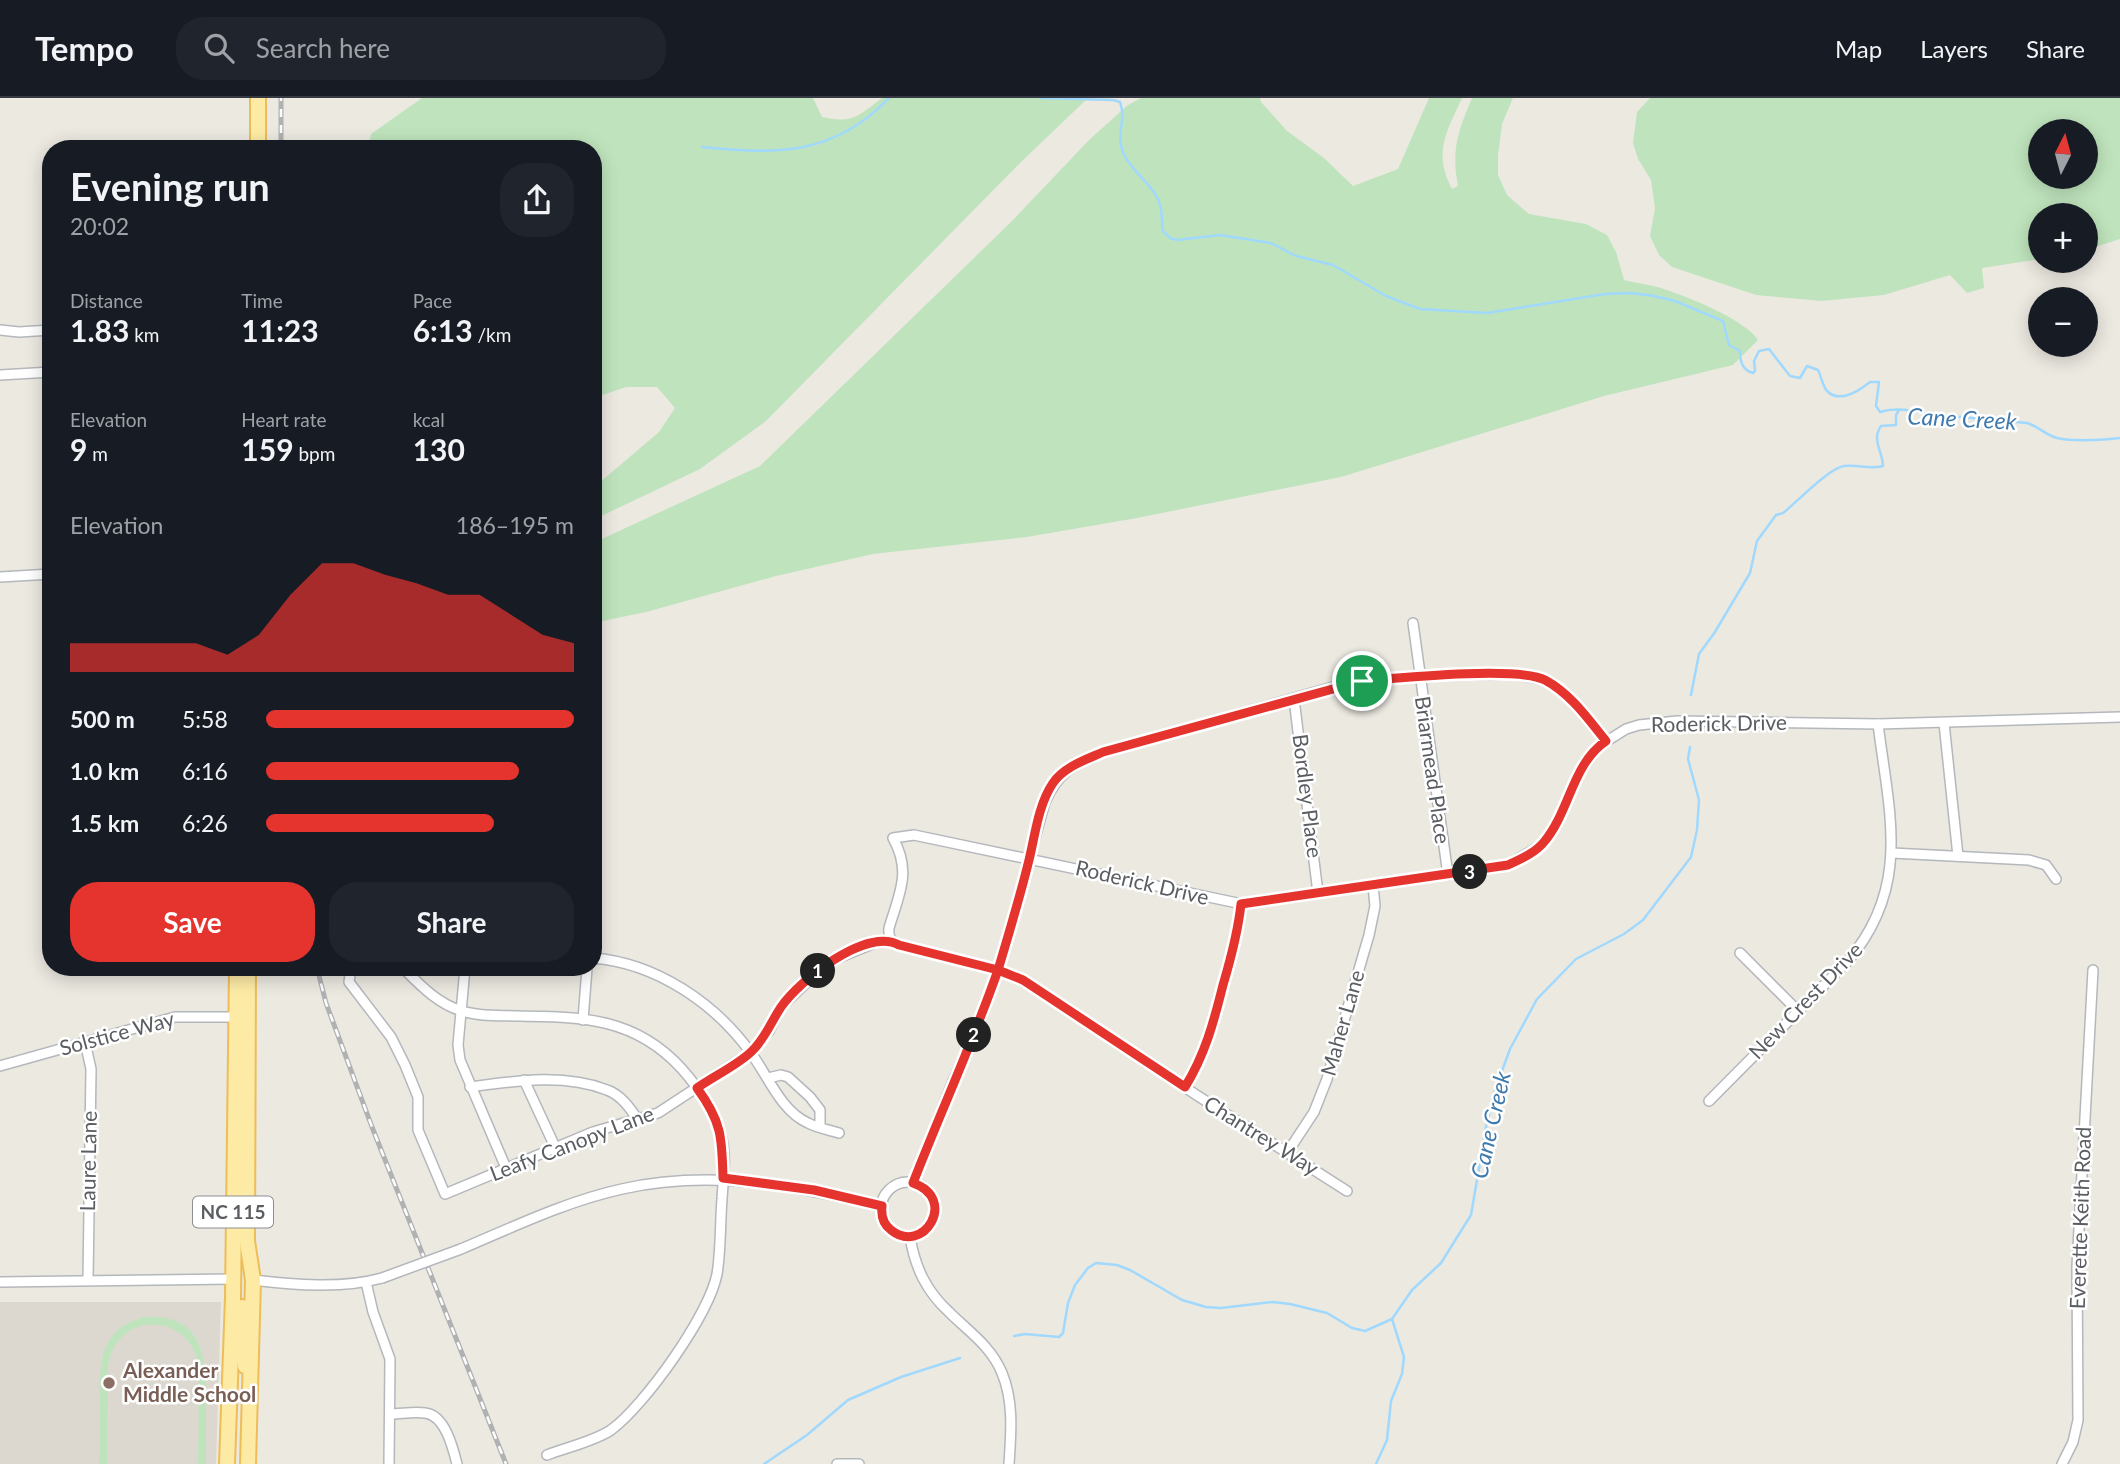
<!DOCTYPE html>
<html lang="en">
<head>
<meta charset="utf-8">
<style>
	:root { --surface:#171b24; --page:#20242c; --text:#f1f3f6; --muted:#9ea1a6; --line:#363941; --accent:#e5332e }
	body { margin:0; font-family:Lato,sans-serif; background:var(--page); color:var(--text); height:100vh; display:flex; flex-direction:column; font-size:26px; white-space:nowrap }
	* { box-sizing:border-box; margin:0 }
	p { font-size:23px; color:var(--muted) }
	.icon { flex:none; width:38px; height:38px; fill:none; stroke:currentColor; stroke-width:2; stroke-linecap:round; stroke-linejoin:round }
	.map { position:relative; flex:1; overflow:hidden }
	.panel { position:absolute; left:42px; top:42px; width:560px; height:836px; display:flex; flex-direction:column; background:var(--surface); border-radius:28px; box-shadow:0 4px 18px #0003 }
	.panel>* { flex:none }
	.needle { width:46px; rotate:6deg }
	.buttons { position:absolute; left:2028px; top:21px; display:grid; gap:14px }
	.buttons a { display:grid; place-items:center; width:70px; height:70px; border-radius:50%; background:var(--surface); box-shadow:0 4px 18px #0003; font-size:35px }
	.pin { position:absolute; display:grid; place-items:center; width:60px; height:60px; color:#fff; margin:-30px; border:4px solid #fff; border-radius:50%; box-shadow:0 2px 7px #0007 }
	.km { position:absolute; width:35px; height:35px; margin:-18px; border-radius:50%; background:#222; color:#fff; font-size:19px; line-height:35px; text-align:center }
	.round { display:grid; place-items:center; flex:none; width:74px; height:74px; border-radius:28px; background:var(--page) }
	.headline { display:flex; align-items:center; justify-content:space-between; height:119px; padding:0 28px }
	h1 { font-size:38px; font-weight:700; line-height:52px }
	.figures { display:grid; grid-template-columns:repeat(3,1fr); gap:10px; height:119px; padding:7px 28px }
	.figures div { display:grid; align-content:center }
	.figures b { font-size:30px; font-weight:700 }
	.figures small { font-size:19px; font-weight:400 }
	.figures p { font-size:19px }
	.chart { height:196px; padding:14px 28px }
	.chart p { display:flex; justify-content:space-between }
	.chart svg { width:100%; height:126px; margin-top:7px; fill:var(--accent); opacity:.7 }
	.action { display:flex; gap:14px; margin-top:auto; padding:14px 28px }
	.action a { flex:1; height:80px; border-radius:28px; background:var(--accent); color:#fff; font-size:28px; font-weight:700; line-height:80px; text-align:center }
	.action a+a { background:var(--page); color:var(--text) }
	ul { padding:0 28px; list-style:none; font-size:23px }
	li { display:grid; grid-template-columns:112px 84px 1fr; align-items:center; height:52px }
	li i { height:18px; border-radius:9px; background:var(--accent) }
	header { display:flex; align-items:center; gap:42px; box-sizing:border-box; height:98px; padding:0 35px; background:var(--surface); border-bottom:2px solid var(--line) }
	header strong { font-size:33px }
	nav { display:flex; gap:38px; margin-inline-start:auto; font-size:24px }
	.search { width:490px; height:63px; background:var(--page); display:flex; align-items:center; gap:18px; box-sizing:border-box; padding:0 24px; border-radius:28px; color:var(--muted); font-size:26px }
	.map>svg:first-child { display:block }
</style>
</head>
<body>
<header>
<strong>Tempo</strong>
<div class="search"><svg class="icon" aria-label="search" viewBox="0 0 24 24"><circle cx="10" cy="10" r="6"/><path d="M15 15l6 6"/></svg>Search here</div>
<nav><a>Map</a><a>Layers</a><a>Share</a></nav>
</header>
<div class="map">
<svg width="2120" height="1366" viewBox="0 0 2120 1366">
	<rect width="100%" height="100%" fill="#ece9e1"/>
	<polygon fill="#dcd8cf" points="0,1204 221,1204 216,1366 0,1366"/>
	<g fill="#bfe4bd" fill-rule="evenodd">
		<path d="M 422,0 L 813,0 L 822,19 C 853,26 858,18 882,0 L 1088,0 L 1021,64 L 766,323 L 700,371 L 593,422 L 593,390 L 659,334 L 675,310 L 657,289 L 626,289 L 597,299 L 593,297 L 593,51 L 368,51 L 371,36 Z"/>
		<path d="M 1141,0 L 1260,0 L 1261,4 L 1287,33 L 1324,60 L 1353,88 L 1398,71 L 1429,0 L 1462,0 C 1446,35 1433,55 1452,91 L 1458,88 C 1451,52 1458,33 1472,0 L 1513,0 L 1502,26 L 1498,57 L 1498,77 L 1507,97 L 1529,116 L 1586,126 L 1607,137 L 1616,154 L 1624,182 C 1635,185 1646,186 1657,189 C 1680,195 1747,222 1758,242 L 1733,267 L 1604,298 L 1341,379 L 1137,420 L 1027,439 L 873,456 L 776,478 L 646,514 L 593,525 L 593,445 L 760,368 L 1013,122 L 1090,41 L 1128,7 Z"/>
		<path d="M 1650,0 L 2120,0 L 2120,141 L 2086,152 L 2086,117 L 2040,117 L 2040,161 L 1982,170 L 1984,190 L 1967,195 L 1950,177 L 1884,197 L 1821,203 L 1756,197 L 1672,169 L 1659,157 L 1650,138 L 1655,110 L 1651,82 L 1638,61 L 1633,45 L 1637,14 ZM 2086,33 L 2086,79 L 2040,79 L 2040,33 Z"/>
		<path d="M 145,1219 C 205,1215 206,1262 206,1306 C 206,1326 206,1346 206,1366 L 198,1366 L 199,1272 C 194,1212 113,1211 108,1271 L 107,1366 L 99,1366 C 100,1346 100,1326 100,1306 C 100,1266 98,1230 145,1219 Z"/>
	</g>
	<g fill="none" stroke-linecap="round" stroke-linejoin="round">
		<g stroke="#a0d9fd" stroke-width="2.5">
			<path d="M 1040,0 L 1113,2 L 1120,4 C 1126,21 1118,31 1121,47 C 1124,68 1149,82 1158,101 C 1163,111 1161,122 1163,133 L 1170,140 L 1177,142 L 1220,137 L 1271,145 L 1296,158 L 1333,167 L 1386,198 L 1420,211 L 1487,215 L 1605,196 L 1630,195 L 1654,198 L 1675,203 L 1723,223 L 1729,247 L 1740,253 C 1740,263 1742,272 1753,275 L 1755,273 L 1754,263 L 1759,253 L 1769,251 L 1790,278 L 1800,280 L 1807,268 L 1818,272 C 1821,278 1823,289 1827,293 C 1840,306 1860,292 1870,284 L 1879,284 L 1876,308 L 1880,314 C 1895,309 1912,312 1927,316 L 2027,325 C 2038,328 2047,338 2057,340 C 2076,344 2101,342 2120,340"/>
			<path d="M 702,49 C 775,56 833,59 889,0"/>
			<path d="M 1691,597 L 1699,556 L 1715,534 L 1750,475 L 1757,443 L 1776,417 L 1783,415 C 1797,404 1829,370 1844,368 C 1858,366 1869,372 1883,368 C 1883,354 1871,342 1881,328 L 1896,327 L 1896,317 L 1899,312"/>
			<polyline points="1014,1238 1025,1236 1059,1239 1063,1235 1068,1205 1075,1187 1088,1170 1096,1165 1117,1167 1130,1172 1182,1202 1206,1209 1221,1210 1273,1204 1290,1206 1327,1215 1352,1230 1365,1233 1392,1221 1412,1192 1441,1165 1471,1117 1486,1029 1495,992 1510,951 1537,901 1576,861 1624,836 1643,822 1691,759 1697,732 1699,702 1688,661 1690,649"/>
			<polyline points="764,1366 807,1337 848,1302 901,1279 960,1260"/>
			<polyline points="1376,1366 1387,1342 1391,1303 1402,1276 1404,1259 1392,1221"/>
		</g>
		<defs>
			<g id="street">
				<polyline points="0,232 19,234 51,232"/>
				<polyline points="0,277 51,274"/>
				<polyline points="0,479 51,476"/>
				<polyline points="1413,525 1448,777"/>
				<polyline points="1294,601 1318,795"/>
				<polyline points="1944,625 1958,758"/>
				<polyline points="1892,755 2029,762 2046,767 2056,781"/>
				<polyline points="1740,855 1798,913"/>
				<path d="M 593,860 C 656,865 715,905 751,955 C 768,978 781,1013 808,1025 C 818,1030 829,1032 839,1035"/>
				<polyline points="351,870 349,884 391,939 405,967 418,999 418,1032 445,1096 593,1034 658,1015 751,954 769,933 781,909 828,864 875,845 892,843"/>
				<path d="M 403,870 C 420,887 438,906 462,913 C 481,919 501,917 520,918 C 584,919 635,920 681,970 C 699,990 714,1012 721,1038 C 727,1057 723,1082 722,1101 C 720,1126 721,1152 717,1176 C 709,1217 645,1307 611,1332 C 595,1343 565,1350 547,1357"/>
				<polyline points="465,870 458,947 460,962 506,1070"/>
				<polyline points="583,922 587,870"/>
				<polyline points="85,944 91,971 88,1182"/>
				<polyline points="0,968 175,919 236,919"/>
				<polyline points="768,980 781,977 788,979 810,999 820,1012 820,1029"/>
				<polyline points="524,982 556,1051"/>
				<path d="M 470,989 C 514,983 564,975 607,992 C 621,997 630,1010 638,1022"/>
				<path d="M 1185,989 C 1206,957 1214,923 1223,887 C 1231,860 1238,834 1242,806"/>
				<path d="M 1709,1003 L 1847,864 C 1912,789 1889,715 1878,626"/>
				<polyline points="1287,1055 1314,1014 1327,981 1369,837 1375,808 1373,787"/>
				<circle cx="908" cy="1111" r="27"/>
				<path d="M 913,1085 L 953,983 L 978,929 L 998,872 L 1045,704 C 1058,674 1073,667 1103,655 L 1347,585 L 1421,578 L 1512,576 L 1542,581 L 1566,596 L 1606,643"/>
				<path d="M 1347,1093 L 1198,998 L 1023,882 L 998,872 L 899,847 C 891,843 888,840 889,830 C 899,796 912,774 893,740 L 914,737 L 1242,806 L 1508,767 L 1543,746 L 1559,721 L 1580,673 L 1599,648 L 1626,631 L 1639,627 L 1677,623 L 1878,626 L 2120,619"/>
				<path d="M 910,1139 C 915,1169 926,1193 949,1214 C 968,1233 991,1248 1002,1275 C 1014,1304 1011,1335 1009,1366"/>
				<path d="M 461,1151 C 513,1129 567,1103 622,1091 C 712,1071 794,1088 882,1108"/>
				<path d="M 253,1182 C 294,1187 343,1191 382,1180"/>
				<polyline points="0,1184 233,1181"/>
				<polyline points="366,1184 373,1214 390,1261 389,1366"/>
				<path d="M 390,1316 C 401,1316 414,1313 425,1315 C 445,1317 453,1350 457,1366"/>
				<polyline points="837,1366 859,1366"/>
				<polyline points="2062,1366 2073,1344 2078,1322 2077,1168 2093,872"/>
			</g>
			<g id="primary">
				<polyline points="258,51 258,0"/>
				<polyline points="248,870 247,1143 253,1182 248,1366"/>
				<polyline points="242,1209 241,1242 245,1268"/>
				<polyline points="227,1366 233,1199 237,870"/>
			</g>
		</defs>
		<use href="#street" stroke="#b4b7bc" stroke-width="12"/>
		<use href="#primary" stroke="#eebd58" stroke-width="18"/>
		<use href="#street" stroke="#fff" stroke-width="9"/>
		<use href="#primary" stroke="#fdeba5" stroke-width="14"/>
		<defs>
			<g id="rail">
				<polyline points="281,51 281,0"/>
				<polyline points="317,870 326,905 372,1029 506,1366"/>
			</g>
		</defs>
		<use href="#rail" stroke="#b0b1b2" stroke-width="5"/>
		<use href="#rail" stroke="#fff" stroke-width="2.5" stroke-dasharray="8" stroke-linecap="butt"/>
		<defs>
			<polyline id="street-bridge" points="382,1180 461,1151"/>
		</defs>
		<use href="#street-bridge" stroke="#b4b7bc" stroke-width="12" stroke-linecap="butt"/>
		<use href="#street-bridge" stroke="#fff" stroke-width="9"/>
	</g>
	<g fill="none" stroke-linecap="round" stroke-linejoin="round">
		<defs>
			<path id="route" d="M 1362,583 L 1103,654 C 1085,662 1064,669 1053,685 C 1038,707 1035,738 1029,762 C 1020,799 1009,835 998,872 L 899,847 C 866,829 800,882 781,909 C 771,924 765,941 751,954 C 736,968 714,978 697,990 C 722,1024 722,1040 723,1080 L 814,1092 L 882,1108 C 881,1117 883,1126 891,1132 C 923,1158 959,1101 913,1085 C 941,1013 973,944 998,872 L 1023,882 L 1185,989 C 1205,957 1214,923 1223,887 C 1231,860 1238,834 1241,806 L 1508,767 C 1521,761 1535,755 1544,744 C 1570,713 1572,666 1606,643 C 1588,621 1571,596 1545,582 C 1518,568 1398,580 1362,583"/>
		</defs>
		<use href="#route" stroke="#fff" stroke-width="14"/>
		<use href="#route" stroke="#e5332e" stroke-width="9"/>
	</g>
	<circle fill="#8d6e63" stroke="#fff" stroke-width="2.5" cx="109" cy="1285" r="7"/>
	<g text-anchor="middle" stroke-width="5" stroke-linejoin="round" paint-order="stroke">
		<rect fill="#fff" stroke="#8c8e91" stroke-width="2" x="193" y="1098.5" width="80" height="31" rx="5"/>
		<g font-size="19" font-weight="bold" fill="#5a5e62">
			<text x="233" y="1121">NC 115</text>
		</g>
		<g font-size="21" fill="#5a5e62" stroke="#fff">
			<text transform="translate(1719 626) rotate(-1)" y="7">Roderick Drive</text>
			<text transform="translate(1432 672) rotate(82)" y="7">Briarmead Place</text>
			<text transform="translate(1307 698) rotate(83)" y="7">Bordley Place</text>
			<text transform="translate(1142 785) rotate(13)" y="7">Roderick Drive</text>
			<text transform="translate(1806 903) rotate(-46)" y="7">New Crest Drive</text>
			<text transform="translate(1343 925) rotate(-74)" y="7">Maher Lane</text>
			<text transform="translate(117 936) rotate(-15)" y="7">Solstice Way</text>
			<text transform="translate(1261 1038) rotate(32)" y="7">Chantrey Way</text>
			<text transform="translate(572 1046) rotate(-21)" y="7">Leafy Canopy Lane</text>
			<text transform="translate(89 1063) rotate(-89)" y="7">Laure Lane</text>
			<text transform="translate(2081 1120) rotate(-88)" y="7">Everette Keith Road</text>
		</g>
		<g font-size="21" font-weight="bold" fill="#785e54" stroke="#fff" text-anchor="start">
			<text x="123" y="1280">Alexander<tspan x="123" dy="24">Middle School</tspan></text>
		</g>
		<g font-size="23" font-style="italic" fill="#3f7aae" stroke="#fff">
			<text transform="translate(1962 321) rotate(3)" y="8">Cane Creek</text>
			<text transform="translate(1491 1027) rotate(-77)" y="8">Cane Creek</text>
		</g>
	</g>
</svg>
<div class="buttons">
<a><svg class="needle" viewBox="-14 -14 28 28"><path d="M0-13l5 13h-10z" fill="#e53935"/><path d="M0 13l5-13h-10z" fill="#9ea1a6"/></svg></a>
<a>+</a>
<a>−</a>
</div>
<div class="pin" style="left:1362px;top:583px;background:#1e9e55"><svg class="icon" aria-label="arrive" viewBox="0 0 24 24"><path d="M6 21V4h12l-3 4 3 4H6"/></svg></div>
<b class="km" style="left:818px;top:873px">1</b>
<b class="km" style="left:974px;top:937px">2</b>
<b class="km" style="left:1470px;top:774px">3</b>
<section class="panel">
<div class="headline"><div><h1>Evening run</h1><p>20:02</p></div><a class="round"><svg class="icon" aria-label="share" viewBox="0 0 24 24"><path d="M12 15V3M7 8l5-5 5 5M5 13v7h14v-7"/></svg></a></div>
<div class="figures">
<div><p>Distance</p><b>1.83<small> km</small></b></div>
<div><p>Time</p><b>11:23</b></div>
<div><p>Pace</p><b>6:13<small> /km</small></b></div>
</div>
<div class="figures">
<div><p>Elevation</p><b>9<small> m</small></b></div>
<div><p>Heart rate</p><b>159<small> bpm</small></b></div>
<div><p>kcal</p><b>130</b></div>
</div>
<div class="chart"><p><span>Elevation</span>186–195 m</p>
<svg viewBox="0 0 160 44" preserveAspectRatio="none"><path d="M0 44V34L10 34L20 34L30 34L40 34L50 38L60 31L70 17L80 6L90 6L100 10L110 13L120 17L130 17L140 24L150 31L160 34V44z"/></svg>
</div>
<ul>
<li><b>500 m</b>5:58<i style="width:100%"></i></li>
<li><b>1.0 km</b>6:16<i style="width:82%"></i></li>
<li><b>1.5 km</b>6:26<i style="width:74%"></i></li>
</ul>
<div class="action"><a>Save</a><a>Share</a></div>
</section>
</div>
</body>
</html>
